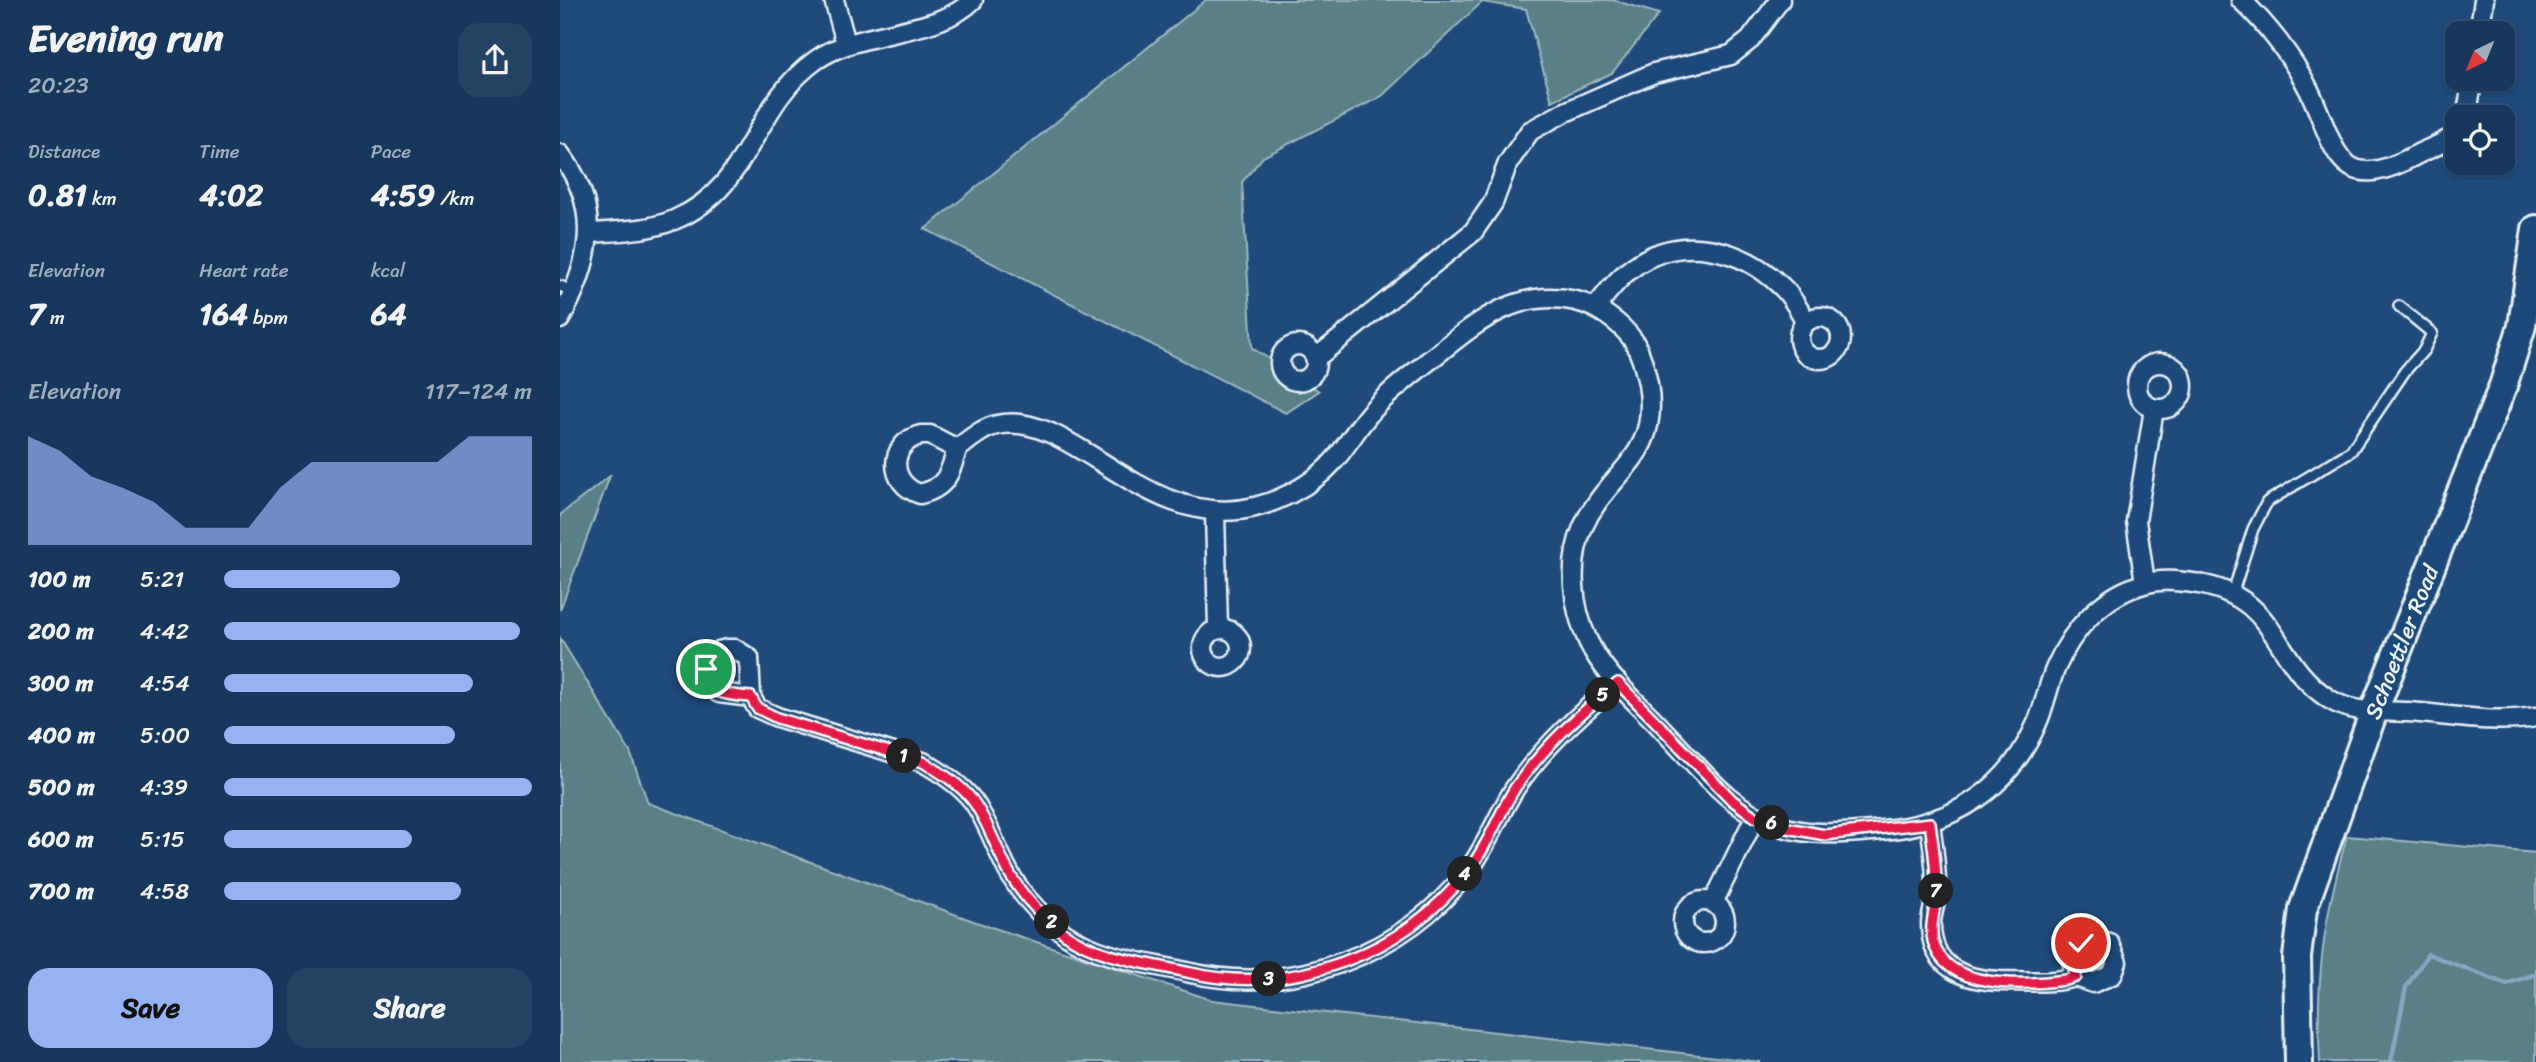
<!DOCTYPE html>
<html lang="en">
<head>
<meta charset="utf-8">
<style>
	:root { --surface:#17385c; --page:#244365; --text:#f1f3f6; --muted:#9eacbb; --line:#365272; --accent:#95b2f1 }
	body { margin:0; font-family:Sriracha,sans-serif; background:var(--page); color:var(--text); height:100vh; display:flex; flex-direction:column; font-size:26px; white-space:nowrap }
	* { box-sizing:border-box; margin:0 }
	p { font-size:23px; color:var(--muted) }
	.icon { flex:none; width:38px; height:38px; fill:none; stroke:currentColor; stroke-width:2; stroke-linecap:round; stroke-linejoin:round }
	.map { position:relative; flex:1; overflow:hidden }
	.drawer { display:flex; flex-direction:column; background:var(--surface); width:560px }
	.drawer>* { flex:none }
	.needle { width:46px; rotate:223deg }
	.buttons { position:absolute; left:1885px; top:21px; display:grid; gap:14px }
	.buttons a { display:grid; place-items:center; width:70px; height:70px; border-radius:14px; background:var(--surface); box-shadow:0 2px 5px #0004,0 0 0 2px var(--line); font-size:35px }
	.pin { position:absolute; display:grid; place-items:center; width:60px; height:60px; color:#fff; margin:-30px; border:4px solid #fff; border-radius:50%; box-shadow:0 2px 7px #0007 }
	.km { position:absolute; width:35px; height:35px; margin:-18px; border-radius:50%; background:#222; color:#fff; font-size:19px; line-height:35px; text-align:center }
	.round { display:grid; place-items:center; flex:none; width:74px; height:74px; border-radius:21px; background:var(--page) }
	.head { display:flex; align-items:center; justify-content:space-between; height:119px; padding:0 28px }
	h1 { font-size:38px; font-weight:700; line-height:52px }
	.metrics { display:grid; grid-template-columns:repeat(3,1fr); gap:10px; height:119px; padding:7px 28px }
	.metrics div { display:grid; align-content:center }
	.metrics b { font-size:30px; font-weight:700 }
	.metrics small { font-size:19px; font-weight:400 }
	.metrics p { font-size:19px }
	.chart { height:196px; padding:14px 28px }
	.chart p { display:flex; justify-content:space-between }
	.chart svg { width:100%; height:126px; margin-top:7px; fill:var(--accent); opacity:.7 }
	.button { display:flex; gap:14px; margin-top:auto; padding:14px 28px }
	.button a { flex:1; height:80px; border-radius:21px; background:var(--accent); color:#111; font-size:28px; font-weight:700; line-height:80px; text-align:center }
	.button a+a { background:var(--page); color:var(--text) }
	ul { padding:0 28px; list-style:none; font-size:23px }
	li { display:grid; grid-template-columns:112px 84px 1fr; align-items:center; height:52px }
	li i { height:18px; border-radius:9px; background:var(--accent) }
	main { display:flex; flex:1; min-height:0 }
	.map>svg:first-child { display:block }
</style>
</head>
<body>
<main>
<section class="drawer">
<div class="head"><div><h1>Evening run</h1><p>20:23</p></div><a class="round"><svg class="icon" aria-label="share" viewBox="0 0 24 24"><path d="M12 15V3M7 8l5-5 5 5M5 13v7h14v-7"/></svg></a></div>
<div class="metrics">
<div><p>Distance</p><b>0.81<small> km</small></b></div>
<div><p>Time</p><b>4:02</b></div>
<div><p>Pace</p><b>4:59<small> /km</small></b></div>
</div>
<div class="metrics">
<div><p>Elevation</p><b>7<small> m</small></b></div>
<div><p>Heart rate</p><b>164<small> bpm</small></b></div>
<div><p>kcal</p><b>64</b></div>
</div>
<div class="chart"><p><span>Elevation</span>117–124 m</p>
<svg viewBox="0 0 160 44" preserveAspectRatio="none"><path d="M0 44V6L10 11L20 20L30 24L40 29L50 38L60 38L70 38L80 24L90 15L100 15L110 15L120 15L130 15L140 6L150 6L160 6V44z"/></svg>
</div>
<ul>
<li><b>100 m</b>5:21<i style="width:57%"></i></li>
<li><b>200 m</b>4:42<i style="width:96%"></i></li>
<li><b>300 m</b>4:54<i style="width:81%"></i></li>
<li><b>400 m</b>5:00<i style="width:75%"></i></li>
<li><b>500 m</b>4:39<i style="width:100%"></i></li>
<li><b>600 m</b>5:15<i style="width:61%"></i></li>
<li><b>700 m</b>4:58<i style="width:77%"></i></li>
</ul>
<div class="button"><a>Save</a><a>Share</a></div>
</section>
<div class="map">
<svg width="1976" height="1062" viewBox="0 0 1976 1062">
	<rect width="100%" height="100%" fill="#1f4a7a"/>
	<filter id="ink" filterUnits="userSpaceOnUse"><feTurbulence type="fractalNoise" baseFrequency=".0143" numOctaves="2"/><feDisplacementMap in="SourceGraphic" scale="14" xChannelSelector="R" yChannelSelector="G"/><feConvolveMatrix kernelMatrix="1 2 1 2 8 2 1 2 1" color-interpolation-filters="sRGB"/></filter>
	<g filter="url(#ink)">
		<g fill="#598086" stroke="#a0b8bf" stroke-width="2">
			<polygon points="646,0 1053,0 1099,14 1052,73 992,101 966,9 922,2 822,96 703,157 682,182 692,348 759,391 726,413 365,229"/>
			<polygon points="50,476 0,610 0,515"/>
			<polygon points="0,638 70,752 88,803 419,923 652,1000 1201,1062 0,1062"/>
			<path d="M 1787,836 L 1976,853 L 1976,1062 L 1760,1062 C 1755,978 1764,917 1787,836 Z"/>
		</g>
		<g fill="none" stroke-linecap="round" stroke-linejoin="round">
			<polyline stroke="#87a6c4" stroke-width="4.5" points="1831,1062 1846,987 1868,954 1946,984 1976,974"/>
			<defs>
				<g id="lane">
					<polyline points="0,286 15,292"/>
					<polyline points="1673,592 1693,529 1707,502 1791,451 1845,371 1864,350 1872,333 1839,306"/>
				</g>
				<g id="street">
					<polyline points="274,0 286,43"/>
					<path d="M 1681,0 C 1707,24 1733,58 1749,90 C 1776,146 1776,198 1854,156 C 1867,149 1887,143 1897,133"/>
					<polyline points="1919,33 1924,0"/>
					<polyline points="1906,117 1913,79"/>
					<path d="M 0,154 C 43,208 31,263 0,319"/>
					<path d="M 31,233 C 58,231 88,231 114,220 C 193,187 190,107 256,60 C 299,29 378,36 413,0"/>
					<path d="M 1036,307 C 1046,294 1058,278 1072,268 C 1120,232 1183,248 1222,287 C 1232,296 1239,310 1246,322"/>
					<circle cx="1260" cy="338" r="21"/>
					<circle cx="738" cy="363" r="18"/>
					<polyline points="756,358 913,232 933,203 948,163 970,131 1003,113 1094,73 1171,55 1190,40 1220,0"/>
					<circle cx="1600" cy="386" r="23"/>
					<path d="M 361,435 L 370,435 L 397,449 C 390,474 386,488 360,494 C 328,484 328,443 361,435 Z"/>
					<path d="M 397,449 C 409,440 422,428 437,425 C 512,408 586,534 695,507 C 718,501 739,491 758,476 C 780,459 792,434 810,413 C 827,393 850,376 871,359 C 915,324 956,287 1016,301 C 1037,306 1060,322 1073,340 C 1081,353 1085,369 1088,384 C 1101,460 1048,470 1023,527 C 1008,562 1012,607 1028,641 C 1044,675 1078,703 1103,730 C 1137,765 1171,811 1219,826 C 1254,837 1287,833 1323,830 C 1394,824 1448,790 1477,723 C 1485,705 1488,685 1496,667 C 1513,628 1544,594 1587,583 C 1602,579 1618,581 1633,583 C 1722,596 1708,659 1769,699 C 1794,715 1820,710 1848,712 C 1892,715 1932,724 1976,717"/>
					<polyline points="655,513 658,628"/>
					<polyline points="1585,583 1576,521 1594,409"/>
					<circle cx="662" cy="648" r="19"/>
					<polygon points="167,649 175,649 189,658 191,697 159,693 149,683 148,662 159,651"/>
					<path d="M 191,697 L 197,708 L 217,717 L 363,762 C 380,772 400,784 413,801 C 429,823 437,852 451,876 C 464,898 485,919 505,934 C 541,959 589,963 631,973 C 734,996 843,954 908,871 C 927,846 938,815 955,788 C 983,747 1020,713 1058,683"/>
					<path d="M 1370,823 C 1373,846 1377,869 1376,893 C 1376,903 1371,914 1371,924 C 1371,968 1404,980 1441,981 C 1466,981 1491,984 1516,977"/>
					<circle cx="1144" cy="922" r="21"/>
					<polyline points="1153,903 1195,817"/>
					<path d="M 1535,939 L 1549,943 L 1557,962 L 1552,975 L 1533,983 L 1516,977 C 1508,959 1516,942 1535,939 Z"/>
				</g>
				<g id="secondary">
					<path id="s1" d="M 1739,1062 L 1737,957 L 1743,909 L 1814,711 L 1943,386 L 1962,326 L 1976,229"/>
				</g>
			</defs>
			<use href="#lane" stroke="#e8f1f8" stroke-width="14"/>
			<use href="#street" stroke="#e8f1f8" stroke-width="23"/>
			<use href="#secondary" stroke="#e8f1f8" stroke-width="32"/>
			<use href="#lane" stroke="#1f4a7a" stroke-width="9"/>
			<use href="#street" stroke="#1f4a7a" stroke-width="18"/>
			<use href="#secondary" stroke="#1f4a7a" stroke-width="26"/>
		</g>
	</g>
	<g fill="none" stroke-linecap="round" stroke-linejoin="round" filter="url(#ink)">
		<defs>
			<path id="route" d="M 146,669 C 146,696 169,695 191,697 L 197,708 L 217,718 L 363,762 C 380,772 400,784 413,801 C 429,823 437,852 451,876 C 464,898 485,919 505,934 C 541,959 589,963 631,973 C 734,996 843,954 908,871 C 928,846 938,815 955,788 C 983,747 1020,713 1058,683 L 1172,800 L 1195,817 L 1222,827 L 1265,835 L 1370,823 C 1373,846 1377,869 1376,893 C 1376,910 1369,924 1373,941 C 1385,991 1467,985 1506,980 L 1516,977 C 1511,965 1513,954 1521,943"/>
		</defs>
		<use href="#route" stroke="#fff" stroke-width="14"/>
		<use href="#route" stroke="#e11d48" stroke-width="9"/>
	</g>
	<g text-anchor="middle" stroke-width="5" stroke-linejoin="round" paint-order="stroke">
		<g font-size="23" fill="#e8f1f8" stroke="#1f4a7a">
			<text dy="8" stroke="none"><textPath href="#s1" startOffset="438">Schoettler Road</textPath></text>
		</g>
	</g>
</svg>
<div class="buttons">
<a><svg class="needle" viewBox="-14 -14 28 28"><path d="M0-13l5 13h-10z" fill="#e53935"/><path d="M0 13l5-13h-10z" fill="#9eacbb"/></svg></a>
<a><svg class="icon" aria-label="locate" viewBox="0 0 24 24"><circle cx="12" cy="12" r="6"/><path d="M12 2v4M12 18v4M2 12h4M18 12h4"/></svg></a>
</div>
<div class="pin" style="left:146px;top:669px;background:#1e9e55"><svg class="icon" aria-label="arrive" viewBox="0 0 24 24"><path d="M6 21V4h12l-3 4 3 4H6"/></svg></div>
<div class="pin" style="left:1521px;top:943px;background:#d93025"><svg class="icon" aria-label="check" viewBox="0 0 24 24"><path d="M5 12l5 5 9-10"/></svg></div>
<b class="km" style="left:344px;top:756px">1</b>
<b class="km" style="left:492px;top:922px">2</b>
<b class="km" style="left:709px;top:979px">3</b>
<b class="km" style="left:905px;top:874px">4</b>
<b class="km" style="left:1043px;top:695px">5</b>
<b class="km" style="left:1212px;top:823px">6</b>
<b class="km" style="left:1376px;top:891px">7</b>
</div>
</main>
</body>
</html>
